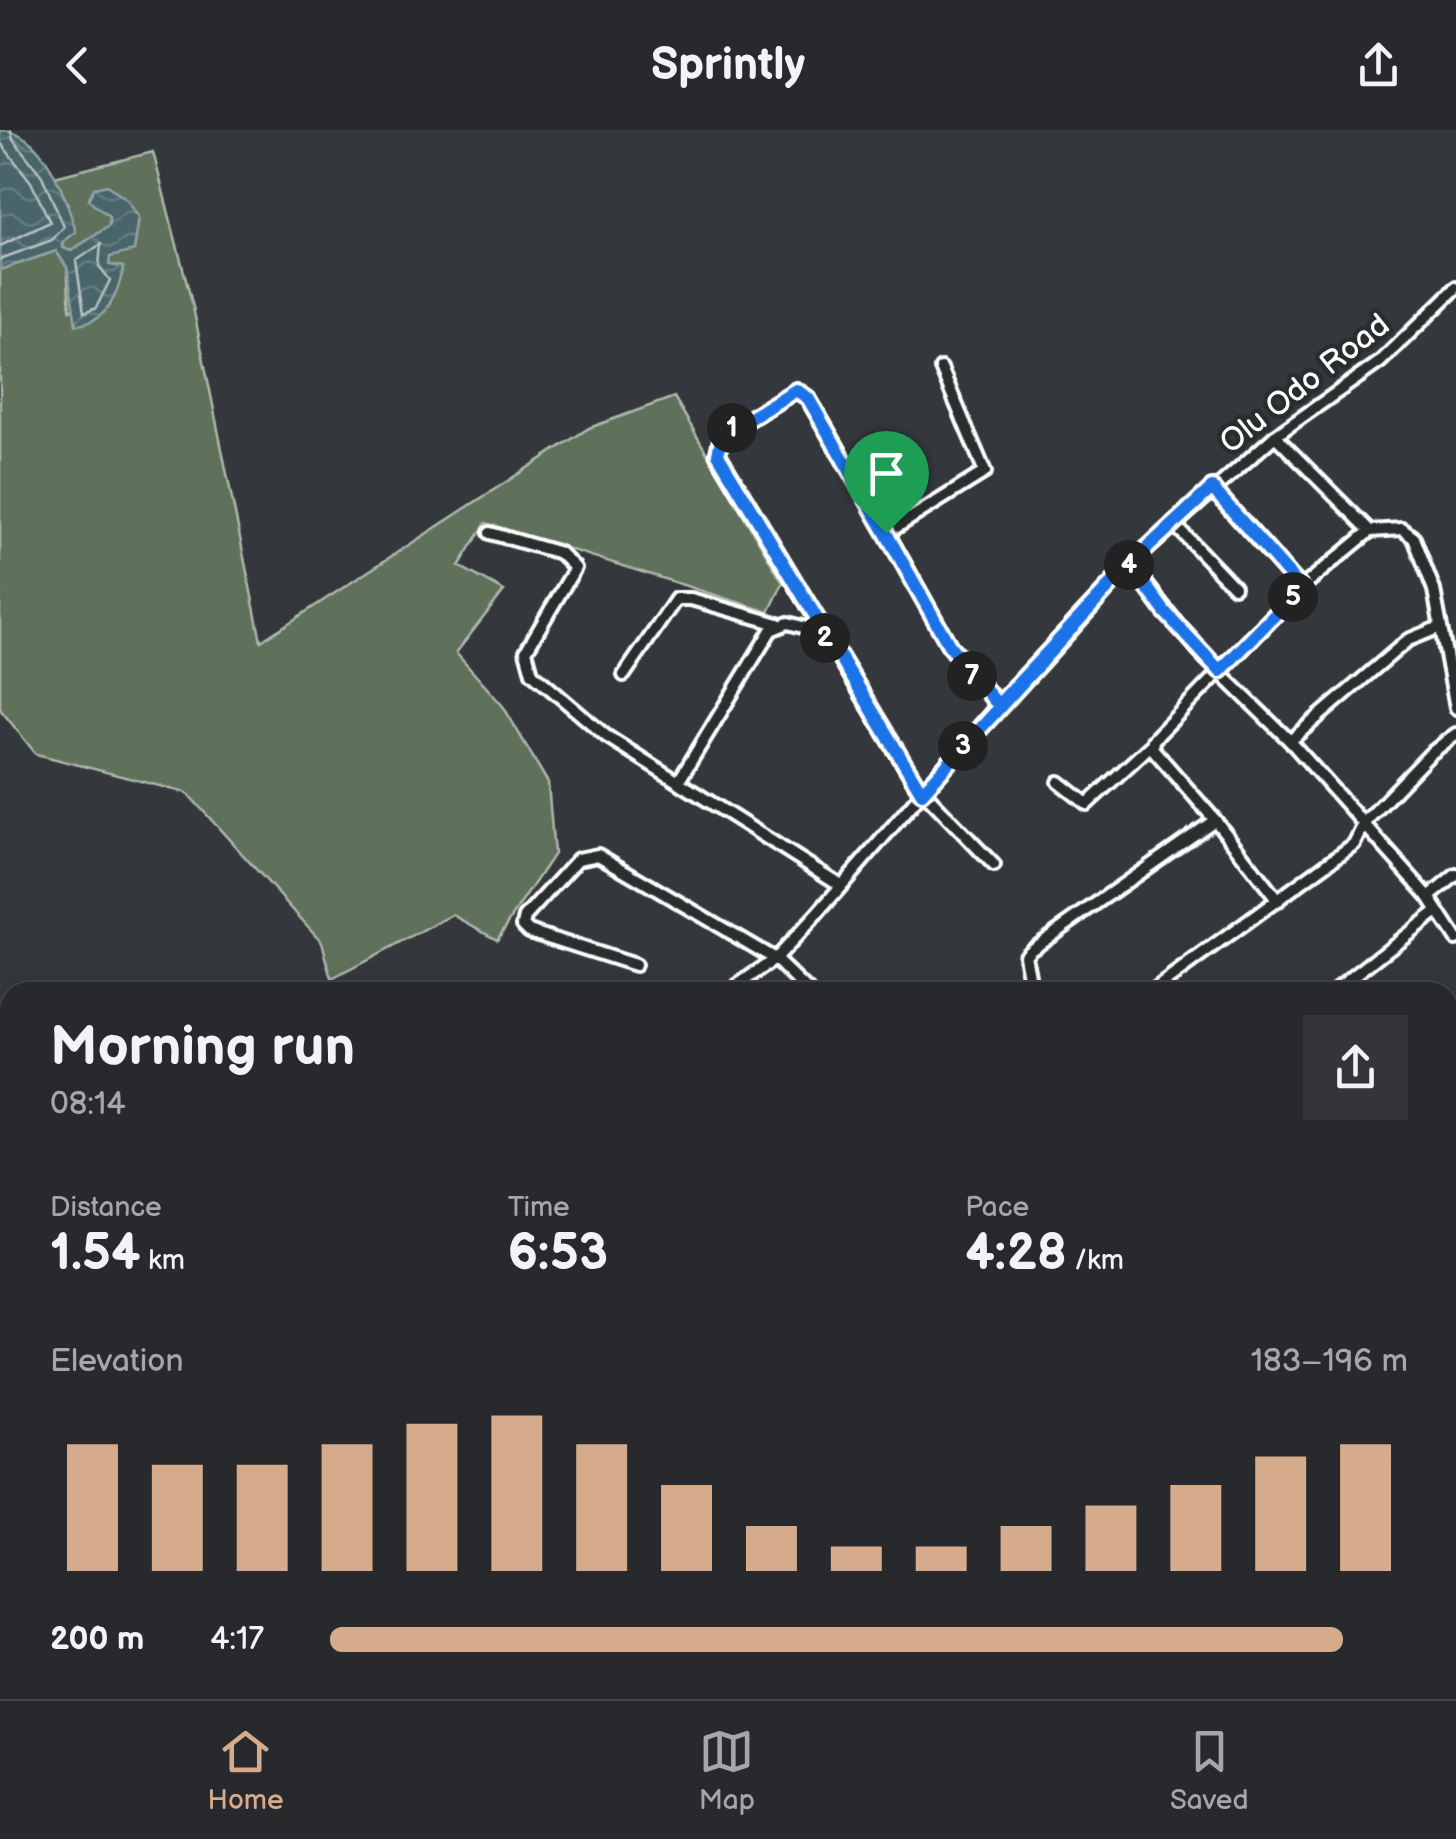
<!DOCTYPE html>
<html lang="en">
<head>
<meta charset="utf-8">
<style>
	:root { --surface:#27292d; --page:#333539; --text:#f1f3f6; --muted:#a4a6aa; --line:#434549; --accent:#d6ab8b }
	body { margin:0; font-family:"Balsamiq Sans",sans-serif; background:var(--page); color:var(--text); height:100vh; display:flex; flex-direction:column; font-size:38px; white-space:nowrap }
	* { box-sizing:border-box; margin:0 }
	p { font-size:32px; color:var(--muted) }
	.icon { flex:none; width:55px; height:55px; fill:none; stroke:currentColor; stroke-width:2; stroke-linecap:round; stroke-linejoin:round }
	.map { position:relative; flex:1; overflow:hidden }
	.panel { position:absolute; left:0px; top:852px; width:1458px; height:718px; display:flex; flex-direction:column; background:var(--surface); border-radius:30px 30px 0 0; box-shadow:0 5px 25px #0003,0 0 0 2px var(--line) }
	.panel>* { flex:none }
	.pin { position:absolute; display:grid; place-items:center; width:85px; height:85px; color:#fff; margin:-102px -42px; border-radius:50% 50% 50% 0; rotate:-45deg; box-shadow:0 0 10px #0007 }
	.pin .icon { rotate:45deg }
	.km { position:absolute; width:50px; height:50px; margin:-25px; border-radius:50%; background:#222; color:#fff; font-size:28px; line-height:50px; text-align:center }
	.round { display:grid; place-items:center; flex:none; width:105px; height:105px; border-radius:0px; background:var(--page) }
	.summary { display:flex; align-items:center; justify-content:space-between; height:170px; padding:0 50px }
	h1 { font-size:55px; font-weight:600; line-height:75px }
	.figures { display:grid; grid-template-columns:repeat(3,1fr); gap:15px; height:170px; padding:10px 50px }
	.figures div { display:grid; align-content:center }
	.figures b { font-size:50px; font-weight:600 }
	.figures small { font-size:28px; font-weight:400 }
	.figures p { font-size:28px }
	.chart { height:280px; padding:20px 50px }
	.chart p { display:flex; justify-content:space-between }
	.chart svg { width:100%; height:180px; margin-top:10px; stroke:var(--accent); stroke-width:6 }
	ul { padding:0 50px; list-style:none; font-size:32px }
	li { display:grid; grid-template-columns:160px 120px 1fr; align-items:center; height:75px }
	li i { height:25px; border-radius:12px; background:var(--accent) }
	header { display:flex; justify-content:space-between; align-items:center; height:130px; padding:0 50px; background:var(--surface); font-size:45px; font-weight:600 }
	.tabs { display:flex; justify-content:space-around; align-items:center; height:140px; border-top:2px solid var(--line); background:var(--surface); font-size:28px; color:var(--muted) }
	.tabs a { display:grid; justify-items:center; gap:5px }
	.tabs .selected { color:var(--accent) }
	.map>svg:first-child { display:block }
</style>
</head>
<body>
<header><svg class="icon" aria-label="back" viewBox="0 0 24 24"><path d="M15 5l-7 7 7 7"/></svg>Sprintly<svg class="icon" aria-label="share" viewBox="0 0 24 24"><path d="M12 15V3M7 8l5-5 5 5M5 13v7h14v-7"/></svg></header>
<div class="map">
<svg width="1456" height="1569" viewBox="0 0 1456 1569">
	<defs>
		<pattern id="water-waves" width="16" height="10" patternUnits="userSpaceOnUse" patternTransform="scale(2.5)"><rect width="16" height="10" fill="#48656b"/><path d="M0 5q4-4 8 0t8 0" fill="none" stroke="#637c81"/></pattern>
	</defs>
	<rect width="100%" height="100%" fill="#34373c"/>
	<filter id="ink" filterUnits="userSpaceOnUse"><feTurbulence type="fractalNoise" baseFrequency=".01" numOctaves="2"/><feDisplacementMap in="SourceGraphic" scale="20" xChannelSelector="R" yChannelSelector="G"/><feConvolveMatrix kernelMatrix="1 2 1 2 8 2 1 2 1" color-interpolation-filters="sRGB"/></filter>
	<g filter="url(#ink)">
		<polygon fill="#5e715a" stroke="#aeb8ac" stroke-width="2.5" points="153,22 193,177 261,511 589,298 674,267 783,453 769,482 486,393 459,436 504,461 456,523 503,576 548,653 554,724 497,809 453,785 332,849 322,812 187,663 36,624 0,579 0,140 56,121 67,137 70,180 122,145 123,137 109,135 109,87 109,97 70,121 63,118 68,74 54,47"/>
		<path fill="url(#water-waves)" stroke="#91a3a6" stroke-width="2.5" d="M 0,0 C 44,0 66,67 76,102 L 63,112 L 63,118 L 71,121 L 109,96 L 109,87 L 88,70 L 94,58 L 107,55 L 127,70 L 139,88 L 134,121 L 110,127 L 109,135 L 123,137 C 119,165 106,193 76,195 L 67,137 L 56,121 L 0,140 Z"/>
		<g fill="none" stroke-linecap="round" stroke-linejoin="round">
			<g stroke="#b6c1c4" stroke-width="2.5">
				<polyline points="0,12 31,52 50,92 0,116"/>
				<polygon points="101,114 99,136 110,150 96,178 84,183 76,131"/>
				<polyline points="0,129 52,110 64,97 42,46 13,9 11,0"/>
			</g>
			<defs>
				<g id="minor">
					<polyline points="941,238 985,342 887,403 949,515 998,575"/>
					<polyline points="1275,306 1370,401 1402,399 1414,408 1434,460 1456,578"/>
					<polyline points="1212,358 1301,458"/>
					<polyline points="1173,393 1234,457"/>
					<polyline points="490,403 560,423 575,438 526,521 532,543 606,606 839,754"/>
					<polyline points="887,403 808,268 796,261 722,305 717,324 915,653 994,735"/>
					<polyline points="1130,434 1203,526 1290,611 1408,510 1440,497"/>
					<polyline points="624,545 676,469 691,469 778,494"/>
					<polyline points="1290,611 1429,767 1456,809"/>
					<polyline points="680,649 771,500 788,493 821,502"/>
					<polyline points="1059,652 1087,674 1151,615"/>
					<polyline points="1215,690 1152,618 1153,610 1301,458 1370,401"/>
					<polyline points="1429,767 1456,745"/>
					<polyline points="635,835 529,801 523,795 525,787 578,729 598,725 775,829 809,862"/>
					<polyline points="728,862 775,829 816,785 998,575 1130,434 1275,306 1380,232 1456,158"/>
					<polyline points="1032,862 1025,825 1031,819 1215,690 1278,771"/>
					<polyline points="1151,862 1354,714 1365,692 1430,624 1456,604"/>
					<polyline points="1333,862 1437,781"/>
					<polyline points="1448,907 1456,900"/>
					<polyline points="1448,1079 1456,1091"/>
					<polyline points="0,1149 10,1145"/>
					<polyline points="1448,1170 1456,1165"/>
					<polyline points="1448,1295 1456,1289"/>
					<polyline points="0,1308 10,1322"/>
					<polyline points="1448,1424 1456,1418"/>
					<polyline points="1448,1546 1456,1541"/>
					<polyline points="429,1560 436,1569"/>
					<polyline points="755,1560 809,1569"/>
					<polyline points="1133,1560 1158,1569"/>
					<polyline points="1435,1560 1436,1569"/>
					<polyline points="111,1569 117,1560"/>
					<polyline points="283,1569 297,1560"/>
					<polyline points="955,1569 956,1560"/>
					<polyline points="1061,1569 1064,1560"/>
					<polyline points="1257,1569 1260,1560"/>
				</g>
			</defs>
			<use href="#minor" stroke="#fff" stroke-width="18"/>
			<use href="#minor" stroke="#2a2d2e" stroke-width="10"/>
		</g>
	</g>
	<g fill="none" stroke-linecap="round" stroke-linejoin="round" filter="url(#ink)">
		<defs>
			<polyline id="route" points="886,403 808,268 796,260 722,305 718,324 922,663 1130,434 1165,482 1220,541 1301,458 1212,358 1130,434 998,575 949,515 886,403"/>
		</defs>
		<use href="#route" stroke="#fff" stroke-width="20"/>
		<use href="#route" stroke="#1a73e8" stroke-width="12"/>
	</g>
	<g text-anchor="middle" stroke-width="9" stroke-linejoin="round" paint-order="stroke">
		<g font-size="32" fill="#fff" stroke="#2a2d2e">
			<text transform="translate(1304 253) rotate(-38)" y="11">Olu Odo Road</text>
		</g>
	</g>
</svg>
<div class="pin" style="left:886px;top:403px;background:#1e9e55"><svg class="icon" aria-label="arrive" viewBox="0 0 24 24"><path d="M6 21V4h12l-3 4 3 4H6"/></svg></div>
<b class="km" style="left:732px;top:298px">1</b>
<b class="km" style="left:825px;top:508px">2</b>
<b class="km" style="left:963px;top:616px">3</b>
<b class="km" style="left:1129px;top:435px">4</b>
<b class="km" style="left:1293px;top:467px">5</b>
<b class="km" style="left:972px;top:546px">7</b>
<section class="panel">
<div class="summary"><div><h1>Morning run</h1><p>08:14</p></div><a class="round"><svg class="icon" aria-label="share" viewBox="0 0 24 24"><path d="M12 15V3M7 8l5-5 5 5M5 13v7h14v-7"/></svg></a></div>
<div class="figures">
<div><p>Distance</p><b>1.54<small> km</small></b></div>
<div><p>Time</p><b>6:53</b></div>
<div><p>Pace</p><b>4:28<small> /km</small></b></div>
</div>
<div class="chart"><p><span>Elevation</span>183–196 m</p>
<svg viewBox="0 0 160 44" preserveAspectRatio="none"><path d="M5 44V13M15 44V18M25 44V18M35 44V13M45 44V8M55 44V6M65 44V13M75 44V23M85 44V33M95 44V38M105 44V38M115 44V33M125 44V28M135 44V23M145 44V16M155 44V13"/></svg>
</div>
<ul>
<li><b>200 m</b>4:17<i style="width:94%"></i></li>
</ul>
</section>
</div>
<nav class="tabs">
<a class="selected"><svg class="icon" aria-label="home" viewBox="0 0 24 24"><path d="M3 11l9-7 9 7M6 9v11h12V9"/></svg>Home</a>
<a><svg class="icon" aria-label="map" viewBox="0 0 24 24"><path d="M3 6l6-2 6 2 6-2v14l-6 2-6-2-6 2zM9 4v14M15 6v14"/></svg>Map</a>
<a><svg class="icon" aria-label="saved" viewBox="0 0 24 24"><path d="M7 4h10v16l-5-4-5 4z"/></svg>Saved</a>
</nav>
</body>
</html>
